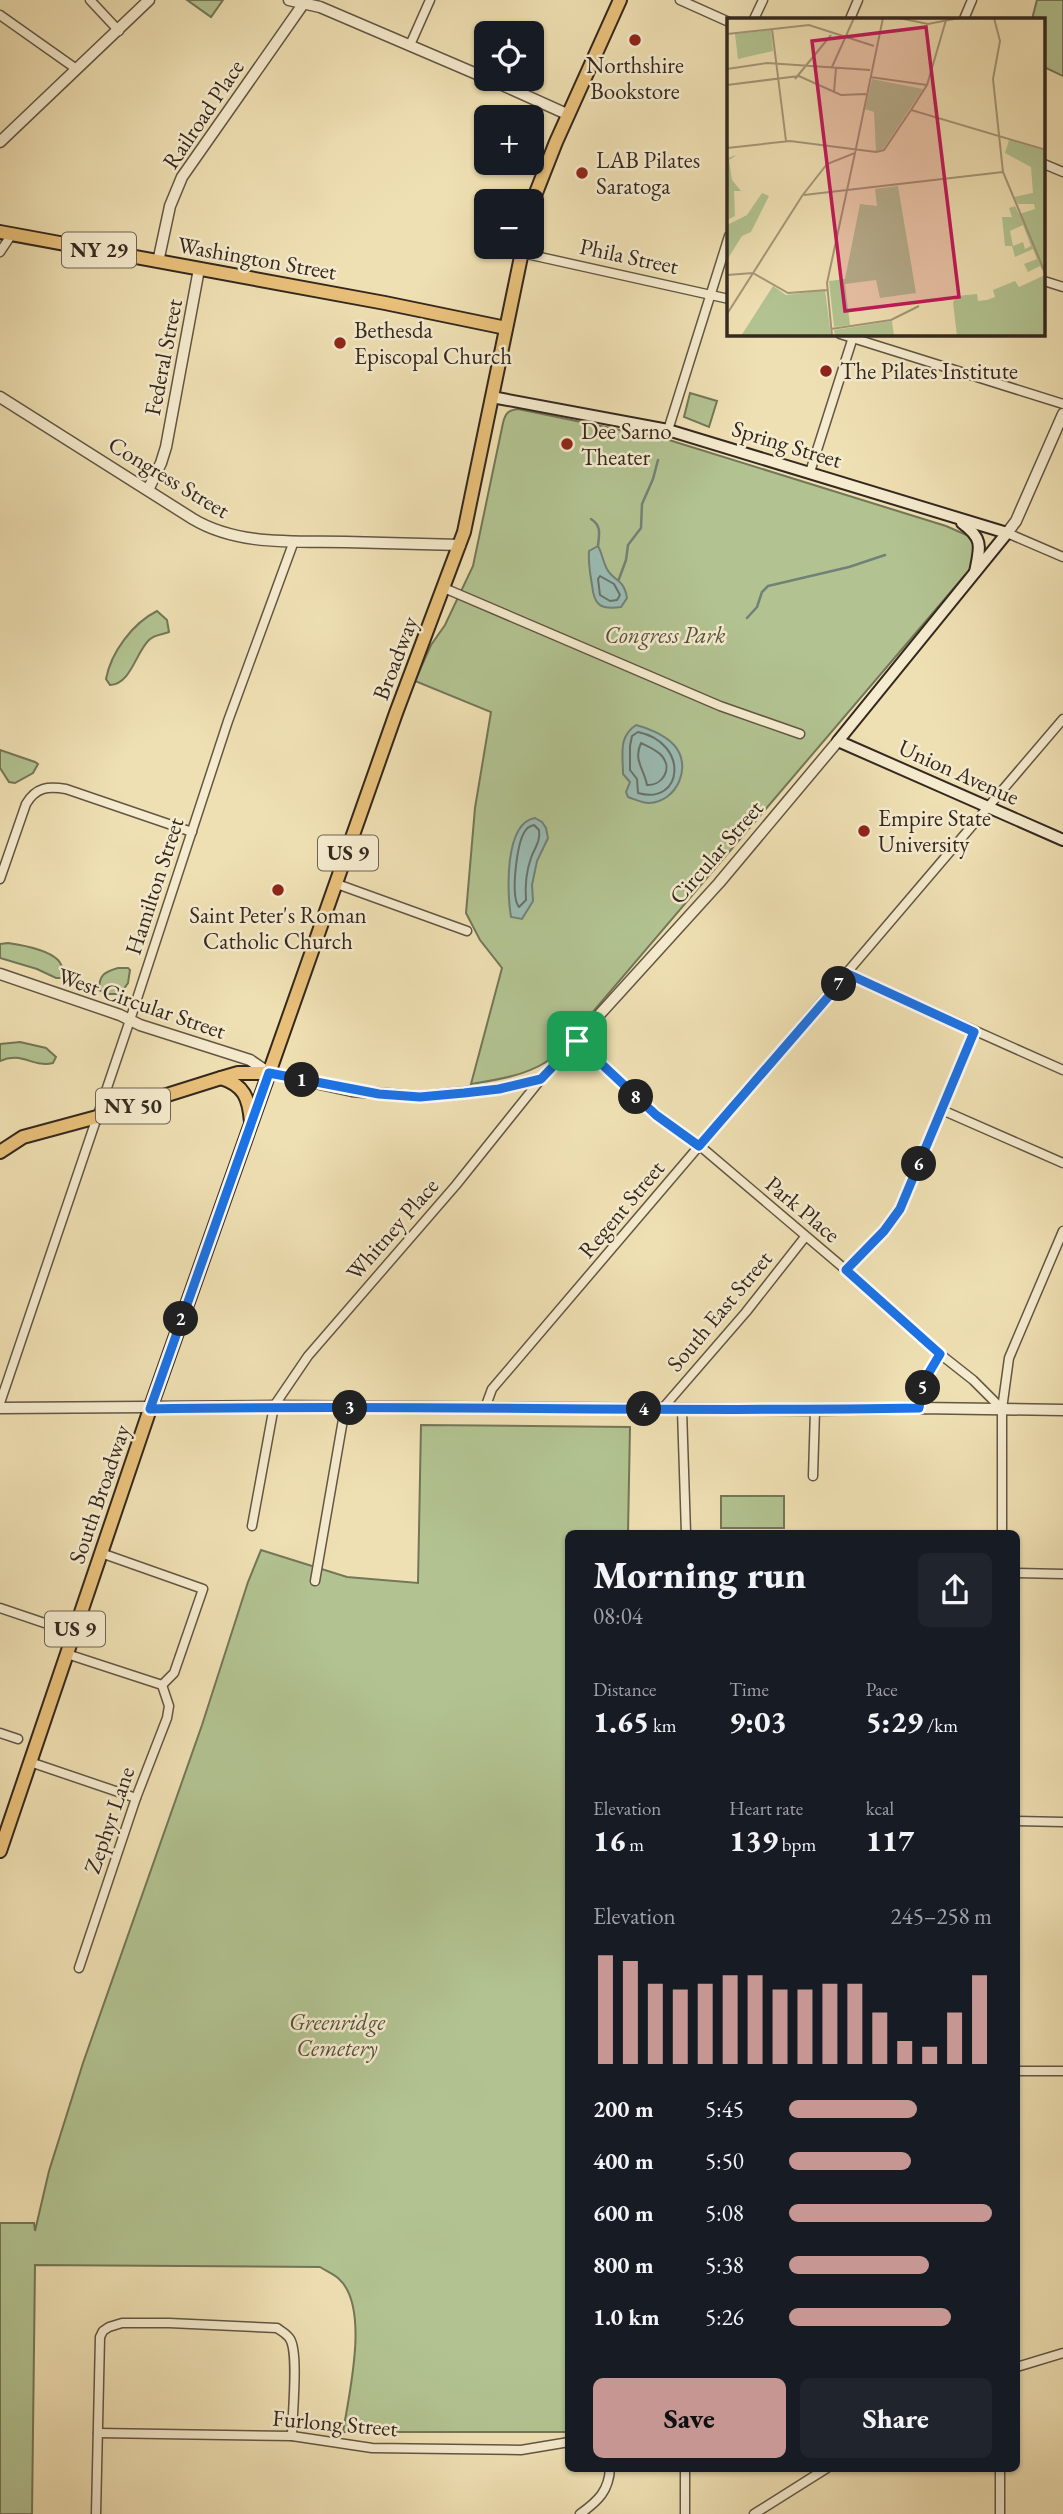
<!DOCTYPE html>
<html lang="en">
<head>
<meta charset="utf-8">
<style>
	:root { --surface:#171b24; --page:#20242c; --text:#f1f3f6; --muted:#9ea1a6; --accent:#c59692 }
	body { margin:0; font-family:"EB Garamond",serif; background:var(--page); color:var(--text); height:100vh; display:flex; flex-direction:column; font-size:26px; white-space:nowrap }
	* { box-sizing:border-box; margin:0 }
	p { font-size:23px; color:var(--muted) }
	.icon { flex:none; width:38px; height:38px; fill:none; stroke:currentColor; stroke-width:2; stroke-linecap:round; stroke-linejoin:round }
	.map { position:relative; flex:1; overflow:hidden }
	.drawer { position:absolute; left:565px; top:1530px; width:455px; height:942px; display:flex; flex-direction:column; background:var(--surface); border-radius:10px; box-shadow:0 2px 5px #0004 }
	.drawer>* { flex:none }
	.fabs { position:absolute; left:474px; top:21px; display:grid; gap:14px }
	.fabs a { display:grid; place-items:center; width:70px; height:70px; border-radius:10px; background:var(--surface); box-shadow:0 2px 5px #0004; font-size:35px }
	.pin { position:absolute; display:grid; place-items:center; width:60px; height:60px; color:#fff; margin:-30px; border-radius:14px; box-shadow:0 4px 10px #0006 }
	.km { position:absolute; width:35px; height:35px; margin:-18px; border-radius:50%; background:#222; color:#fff; font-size:19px; line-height:35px; text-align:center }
	.round { display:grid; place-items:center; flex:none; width:74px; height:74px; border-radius:10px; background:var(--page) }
	.headline { display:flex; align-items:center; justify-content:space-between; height:119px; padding:0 28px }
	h1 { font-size:38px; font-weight:800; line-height:52px }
	.stats { display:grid; grid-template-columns:repeat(3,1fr); gap:10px; height:119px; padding:7px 28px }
	.stats div { display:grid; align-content:center }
	.stats b { font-size:30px; font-weight:800 }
	.stats small { font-size:19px; font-weight:400 }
	.stats p { font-size:19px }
	.chart { height:196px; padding:14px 28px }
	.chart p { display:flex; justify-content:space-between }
	.chart svg { width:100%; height:126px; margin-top:7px; stroke:var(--accent); stroke-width:6 }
	.cta { display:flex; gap:14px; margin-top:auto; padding:14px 28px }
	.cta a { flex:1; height:80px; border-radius:10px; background:var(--accent); color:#111; font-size:28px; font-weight:800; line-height:80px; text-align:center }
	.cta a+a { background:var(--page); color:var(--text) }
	ul { padding:0 28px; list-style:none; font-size:23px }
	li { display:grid; grid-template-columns:112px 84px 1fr; align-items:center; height:52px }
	li i { height:18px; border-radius:9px; background:var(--accent) }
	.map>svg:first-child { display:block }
</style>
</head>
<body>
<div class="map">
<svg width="1063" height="2514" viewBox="0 0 1063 2514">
	<rect width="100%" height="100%" fill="#efe0b3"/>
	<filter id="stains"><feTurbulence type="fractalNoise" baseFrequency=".00286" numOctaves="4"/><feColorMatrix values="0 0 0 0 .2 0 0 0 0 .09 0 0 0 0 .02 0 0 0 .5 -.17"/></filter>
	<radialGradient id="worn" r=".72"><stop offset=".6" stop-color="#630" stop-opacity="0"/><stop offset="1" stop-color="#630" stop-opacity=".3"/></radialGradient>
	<g fill="#b2c391" stroke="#737658" stroke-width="2">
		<polygon points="187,0 223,0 211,17"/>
		<polygon points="1037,0 1063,0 1063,76 1044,67 1044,19 1032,19"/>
		<polygon points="690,393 717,401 709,427 684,417"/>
		<path d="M 518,409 L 669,440 L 946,526 L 969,536 L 976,548 L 972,567 L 574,1034 C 565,1043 556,1055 546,1062 C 524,1076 496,1080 471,1084 L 502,968 L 480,940 L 466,913 L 475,808 L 491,712 L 415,681 L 431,645 L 445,625 L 473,566 L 503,423 C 505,414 508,410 518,409 Z"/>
		<path d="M 157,611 L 167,620 L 169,632 C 162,635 155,634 149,640 C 136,652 131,684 110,685 L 106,679 C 111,652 133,623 157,611 Z"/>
		<polygon points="0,750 35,762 38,764 33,773 15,783 9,782 0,768"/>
		<path d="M 8,943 C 22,945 47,949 58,960 C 62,964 63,970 65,976 L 63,978 L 56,978 L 37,969 L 0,958 L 0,944 Z"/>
		<path d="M 118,968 L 128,968 L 130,970 L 128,983 L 120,994 L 106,994 L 99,990 C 99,975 104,972 118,968 Z"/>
		<path d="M 20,1042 L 46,1048 L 56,1057 L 53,1063 C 33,1068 22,1051 0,1061 L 0,1044 Z"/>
		<path d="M 421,1425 L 630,1427 L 628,1533 L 569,1533 L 569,2432 L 343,2432 C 349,2394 370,2307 339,2279 C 334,2274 326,2271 320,2267 L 35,2265 L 32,2514 L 0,2514 L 0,2223 L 34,2223 L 35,2231 L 49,2171 L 83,2063 L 202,1725 L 248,1582 L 261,1550 L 347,1577 L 418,1583 Z"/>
		<rect x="721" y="1496" width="63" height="32"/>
	</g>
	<g fill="#9bbcb4" stroke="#728178" stroke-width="2">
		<path d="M 598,546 C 602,553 603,562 607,569 C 613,581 624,578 627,598 L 621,607 C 600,610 594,605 592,585 C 590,573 588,563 589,551 Z"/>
		<path d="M 636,725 C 648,728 665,735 674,745 C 693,766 677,802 649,803 C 642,803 634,799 628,797 L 626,792 L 630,782 L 623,774 C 623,754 618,737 636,725 Z"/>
		<path d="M 535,818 L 542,822 L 546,828 L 548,838 L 537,861 L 532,885 L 533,901 L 522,919 L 511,917 C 507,893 504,823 535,818 Z"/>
	</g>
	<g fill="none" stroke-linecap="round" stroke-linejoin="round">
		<g stroke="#68726a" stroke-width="2">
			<polygon points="600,576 614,584 620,595 617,600 610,601 600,595 598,579"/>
			<path d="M 638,732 C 690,743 683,806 638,793 L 637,779 L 630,770 L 630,746 L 632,736 Z"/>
			<path d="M 641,743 C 647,746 657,750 662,756 C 673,769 662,786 647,785 C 644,769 633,760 641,743 Z"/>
			<path d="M 534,825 L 539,830 C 541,841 534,849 531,858 C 526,872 525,886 526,900 L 519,907 C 510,896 517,843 525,831 C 528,826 529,827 534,825 Z"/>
		</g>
		<g stroke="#728178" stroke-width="2.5">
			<path d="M 591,519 C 602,526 599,534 598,546"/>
			<polyline points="619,579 626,560 628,545 641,528 642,504 653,479 658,460"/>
			<polyline points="747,618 757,607 762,592 768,586 849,567 885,555"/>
		</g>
		<defs>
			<g id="minor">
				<polyline points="90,0 119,31"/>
				<polyline points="680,0 729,22"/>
				<polyline points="0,15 75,68"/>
				<polyline points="754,19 763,0"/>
				<polyline points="850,19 858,0"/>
				<polyline points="964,19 972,0"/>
				<polyline points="410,45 430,0"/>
				<polyline points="1044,164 1063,172"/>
				<polyline points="0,252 12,234"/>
				<polyline points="522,253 729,299"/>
				<polyline points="1044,281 1063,287"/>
				<polyline points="840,334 1063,404"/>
				<polyline points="668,430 729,236"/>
				<polyline points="810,472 854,334"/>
				<polyline points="1007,533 1063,557"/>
				<polyline points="444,588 720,706 800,734"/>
				<path d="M 0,879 L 26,804 C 36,787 48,786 66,789 L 192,832"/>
				<polyline points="337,884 467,931"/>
				<polyline points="848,974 1063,1070"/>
				<polyline points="577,1041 646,1106 700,1146 846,1270 940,1354 973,1380 1002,1409"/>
				<polyline points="942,1110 1063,1163"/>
				<polyline points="846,1270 884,1231 900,1209 974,1032"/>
				<polyline points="0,1403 130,1020 228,721 294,541"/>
				<polyline points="485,1408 492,1389 1063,719"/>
				<polyline points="919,1408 924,1381 940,1354"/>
				<polyline points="662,1409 746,1312 805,1237"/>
				<polyline points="682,1410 686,1533"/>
				<polyline points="813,1476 815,1410"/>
				<polyline points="252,1526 274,1406 308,1356 456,1185 541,1079"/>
				<polyline points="1002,1533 1002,1409 1009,1358 1063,1231"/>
				<polyline points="101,1553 203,1589 174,1673 162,1685"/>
				<polyline points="1017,1573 1063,1574"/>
				<polyline points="315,1581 345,1408"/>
				<polyline points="0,1608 74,1633"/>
				<polyline points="67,1654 162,1685"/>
				<polyline points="0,1733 18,1739"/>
				<polyline points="30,1762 136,1798"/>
				<polyline points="1017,1821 1063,1822"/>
				<polyline points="79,1968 136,1798 167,1718 169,1706 162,1685"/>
				<polyline points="1017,2071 1063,2071"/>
				<polyline points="1017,2367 1063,2353"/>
				<polyline points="98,2433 292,2436 372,2448 521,2450 569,2442"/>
				<polyline points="685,2468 685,2514"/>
				<polyline points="1000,2468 1000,2514"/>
				<path d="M 96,2514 L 100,2337 L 103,2331 L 109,2327 L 122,2323 L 169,2323 L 277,2328 C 281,2331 287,2334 290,2339 C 299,2353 292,2417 292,2436"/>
				<path d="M 580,2514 C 598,2501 609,2491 610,2468"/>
				<polyline points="754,2514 827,2468"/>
			</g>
			<g id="tertiary">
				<polyline points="289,0 320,7 486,78"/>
				<polyline points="489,79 569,115"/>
				<polyline points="0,142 149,0"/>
				<polyline points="158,262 170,206 182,177 306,0"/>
				<path d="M 0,397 L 193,519 C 238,546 295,541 346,542 C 384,543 422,544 460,545"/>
				<polyline points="148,490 161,463 166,447 199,269"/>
				<polyline points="1007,533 1016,521 1063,414"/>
				<polyline points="0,974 120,1015 140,1025 250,1060 269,1073 352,1091 420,1097 499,1089 541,1079 719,883 838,741"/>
				<polyline points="0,1408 274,1406 815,1410 919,1408 1063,1410"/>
			</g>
			<g id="secondary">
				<polyline points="492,397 668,430 1007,533 838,741 1063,840"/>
				<path d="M 962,523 C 984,539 980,547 975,572"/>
			</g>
			<polyline id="primary" points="0,1851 150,1409 269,1073"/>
			<g id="trunk">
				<polyline points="532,203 556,142 620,0"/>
				<polyline points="0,232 385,303 506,328"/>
				<path d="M 221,1078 C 244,1085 249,1098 251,1122"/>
				<polyline points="0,1152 23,1137 97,1117 221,1078 238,1073 269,1073 396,713 464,532 523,247"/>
			</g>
		</defs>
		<use href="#minor" stroke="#635644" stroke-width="11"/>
		<use href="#tertiary" stroke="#635644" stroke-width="13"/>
		<use href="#secondary" stroke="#34281f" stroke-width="14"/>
		<use href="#primary" stroke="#34281f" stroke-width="16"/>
		<use href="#trunk" stroke="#34281f" stroke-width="16"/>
		<use href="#minor" stroke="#f5ebce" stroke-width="8"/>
		<use href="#tertiary" stroke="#f5ebce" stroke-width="10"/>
		<use href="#secondary" stroke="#f5ebce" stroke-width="10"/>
		<use href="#primary" stroke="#e8c07a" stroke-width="12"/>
		<use href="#trunk" stroke="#e8c07a" stroke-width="12"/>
	</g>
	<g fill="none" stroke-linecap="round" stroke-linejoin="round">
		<defs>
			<path id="route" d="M 848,974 L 974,1032 L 900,1209 L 884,1231 L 846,1270 L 940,1354 L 924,1381 L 919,1408 C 663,1413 407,1404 150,1409 L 269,1073 L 379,1094 L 420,1097 L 464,1093 L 499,1089 L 541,1079 L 577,1041 L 656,1115 L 699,1146 Z"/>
		</defs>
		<use href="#route" stroke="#fff" stroke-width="14"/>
		<use href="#route" stroke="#1a73e8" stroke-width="9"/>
	</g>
	<g fill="#8f2418" stroke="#f5ebce" stroke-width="2.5">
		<circle cx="635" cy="40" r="7"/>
		<circle cx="582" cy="173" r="7"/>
		<circle cx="340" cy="343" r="7"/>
		<circle cx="826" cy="371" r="7"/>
		<circle cx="567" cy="444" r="7"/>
		<circle cx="864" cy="831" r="7"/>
		<circle cx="278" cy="890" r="7"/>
	</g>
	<g text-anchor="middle" stroke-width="5" stroke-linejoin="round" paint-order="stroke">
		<g fill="#f5ebce" stroke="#6e6254" stroke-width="2">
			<rect x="62" y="232.5" width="74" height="35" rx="5"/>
			<rect x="318" y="835.5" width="60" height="35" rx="5"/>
			<rect x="96" y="1088.5" width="74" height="35" rx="5"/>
			<rect x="45" y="1611.5" width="60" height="35" rx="5"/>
		</g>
		<g font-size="21" font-weight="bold" fill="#34281f">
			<text x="99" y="257">NY 29</text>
			<text x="348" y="860">US 9</text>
			<text x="133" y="1113">NY 50</text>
			<text x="75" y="1636">US 9</text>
		</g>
		<g font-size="23" fill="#34281f" stroke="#f5ebce" text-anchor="start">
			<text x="635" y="73" text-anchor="middle">Northshire<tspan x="635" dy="26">Bookstore</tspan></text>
			<text x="596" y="168">LAB Pilates<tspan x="596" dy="26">Saratoga</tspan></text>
			<text x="354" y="338">Bethesda<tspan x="354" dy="26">Episcopal Church</tspan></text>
			<text x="840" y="379">The Pilates Institute</text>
			<text x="581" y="439">Dee Sarno<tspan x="581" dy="26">Theater</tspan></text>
			<text x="878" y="826">Empire State<tspan x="878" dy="26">University</tspan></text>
			<text x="278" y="923" text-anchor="middle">Saint Peter's Roman<tspan x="278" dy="26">Catholic Church</tspan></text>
		</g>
		<g font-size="23" fill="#34281f" stroke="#f5ebce">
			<text transform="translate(203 114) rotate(-56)" y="8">Railroad Place</text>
			<text transform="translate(629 256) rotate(12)" y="8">Phila Street</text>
			<text transform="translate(257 258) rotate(10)" y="8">Washington Street</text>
			<text transform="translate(163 357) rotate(-79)" y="8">Federal Street</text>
			<text transform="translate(787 444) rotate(17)" y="8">Spring Street</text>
			<text transform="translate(169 477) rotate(31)" y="8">Congress Street</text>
			<text transform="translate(395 658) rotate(-69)" y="8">Broadway</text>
			<text transform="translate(959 772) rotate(24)" y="8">Union Avenue</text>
			<text transform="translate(716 852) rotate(-49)" y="8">Circular Street</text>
			<text transform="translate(154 886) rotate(-72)" y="8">Hamilton Street</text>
			<text transform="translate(142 1003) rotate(19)" y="8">West Circular Street</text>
			<text transform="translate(621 1209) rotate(-50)" y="8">Regent Street</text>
			<text transform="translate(803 1209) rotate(40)" y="8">Park Place</text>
			<text transform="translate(392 1229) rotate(-49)" y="8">Whitney Place</text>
			<text transform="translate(719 1311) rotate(-50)" y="8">South East Street</text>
			<text transform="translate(99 1494) rotate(-71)" y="8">South Broadway</text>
			<text transform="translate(109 1820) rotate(-71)" y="8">Zephyr Lane</text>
			<text transform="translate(335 2423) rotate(5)" y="8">Furlong Street</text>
		</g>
		<g font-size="23" font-style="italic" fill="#544f3c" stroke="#f5ebce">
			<text x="665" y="643">Congress Park</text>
			<text x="337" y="2030">Greenridge<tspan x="337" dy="26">Cemetery</tspan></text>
		</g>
	</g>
	<g transform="translate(727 18)">
		<rect width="318" height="318" fill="#efe0b3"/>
		<path d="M 44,12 L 46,33 L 11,41 L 8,16 ZM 145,61 L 196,71 L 156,131 L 149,133 L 147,94 L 138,91 ZM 282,122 L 318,133 L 318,318 L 230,318 L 226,284 L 231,278 L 250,276 L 251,283 L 260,282 L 268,279 L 266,272 L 288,263 L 292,269 L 318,257 L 313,248 L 301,254 L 297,246 L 310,241 L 306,231 L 288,239 L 285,228 L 278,228 L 275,199 L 285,199 L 282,190 L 288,188 L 292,196 L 308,191 L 307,186 L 291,186 L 287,179 L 306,175 L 304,149 L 278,135 ZM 296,207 L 304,228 L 298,231 L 296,224 L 286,228 L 283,213 ZM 10,137 L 2,142 L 5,162 L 14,173 L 7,173 L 8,198 L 2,201 L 0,140 ZM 171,168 L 189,275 L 153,280 L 149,262 L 118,266 L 123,307 L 107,309 L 102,263 L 118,261 L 133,186 L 150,188 L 148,171 ZM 35,175 L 42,178 L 24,214 L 15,218 L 0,242 L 0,207 L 20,197 ZM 46,268 L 59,277 L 98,272 L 104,318 L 14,318 ZM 165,303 L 167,318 L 108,318 L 107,312 Z" fill="#b2c391" fill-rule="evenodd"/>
		<path fill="none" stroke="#a49678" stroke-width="2" d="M 172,0 L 201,6 L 232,0M 267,0 L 273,23 L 266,61 L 276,154 L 319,257M 45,11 L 59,123M 0,16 L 82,7 L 147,28M 105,49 L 127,0M 0,51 L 40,45 L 143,52M 143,59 L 200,67 L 184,92 L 319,132M 68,61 L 104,17M 0,67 L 72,58 L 114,77 L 139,76M 200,67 L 219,2M 107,74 L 109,50M 0,130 L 63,123 L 149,134 L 157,132 L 184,92M 77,177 L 276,154M 0,257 L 26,255 L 61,275 L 100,272M 0,296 L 75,178 L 100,146 L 128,135 L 156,0M 104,311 L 164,302 L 192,288M 105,318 L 100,265 L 128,135"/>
		<path fill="#c2185b" fill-opacity="0.15" stroke="#c2185b" stroke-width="3.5" d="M 199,9 L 232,279 L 118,293 L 85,23 Z"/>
		<rect width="318" height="318" fill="none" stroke="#34281f" stroke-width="3.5"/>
	</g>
	<rect width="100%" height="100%" filter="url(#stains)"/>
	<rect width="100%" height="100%" fill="url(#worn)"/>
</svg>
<div class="fabs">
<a><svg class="icon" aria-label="locate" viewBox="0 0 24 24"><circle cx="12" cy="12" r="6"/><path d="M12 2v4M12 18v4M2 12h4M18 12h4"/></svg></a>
<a>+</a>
<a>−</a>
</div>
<div class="pin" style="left:577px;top:1041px;background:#1e9e55"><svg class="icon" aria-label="arrive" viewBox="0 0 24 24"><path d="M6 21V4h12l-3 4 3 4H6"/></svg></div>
<b class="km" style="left:302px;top:1080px">1</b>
<b class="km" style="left:181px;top:1319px">2</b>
<b class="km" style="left:350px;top:1408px">3</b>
<b class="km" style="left:644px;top:1409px">4</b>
<b class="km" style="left:923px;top:1388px">5</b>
<b class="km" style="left:919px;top:1164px">6</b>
<b class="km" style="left:839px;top:984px">7</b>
<b class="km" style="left:636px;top:1097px">8</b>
<section class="drawer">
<div class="headline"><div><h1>Morning run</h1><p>08:04</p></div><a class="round"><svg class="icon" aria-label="share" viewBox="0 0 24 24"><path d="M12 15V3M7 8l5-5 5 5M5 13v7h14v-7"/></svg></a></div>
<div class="stats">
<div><p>Distance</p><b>1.65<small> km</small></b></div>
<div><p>Time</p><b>9:03</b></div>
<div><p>Pace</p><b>5:29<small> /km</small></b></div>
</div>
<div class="stats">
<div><p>Elevation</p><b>16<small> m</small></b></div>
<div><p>Heart rate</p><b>139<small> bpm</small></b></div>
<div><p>kcal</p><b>117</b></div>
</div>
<div class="chart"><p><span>Elevation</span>245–258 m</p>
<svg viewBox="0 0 160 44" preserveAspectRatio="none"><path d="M5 44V6M15 44V8M25 44V16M35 44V18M45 44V16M55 44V13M65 44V13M75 44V18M85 44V18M95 44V16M105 44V16M115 44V26M125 44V36M135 44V38M145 44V26M155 44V13"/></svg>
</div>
<ul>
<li><b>200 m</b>5:45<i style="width:63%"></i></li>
<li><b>400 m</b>5:50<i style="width:60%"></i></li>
<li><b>600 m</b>5:08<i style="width:100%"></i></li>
<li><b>800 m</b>5:38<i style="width:69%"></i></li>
<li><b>1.0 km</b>5:26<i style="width:80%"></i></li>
</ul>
<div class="cta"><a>Save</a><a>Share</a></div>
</section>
</div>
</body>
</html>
